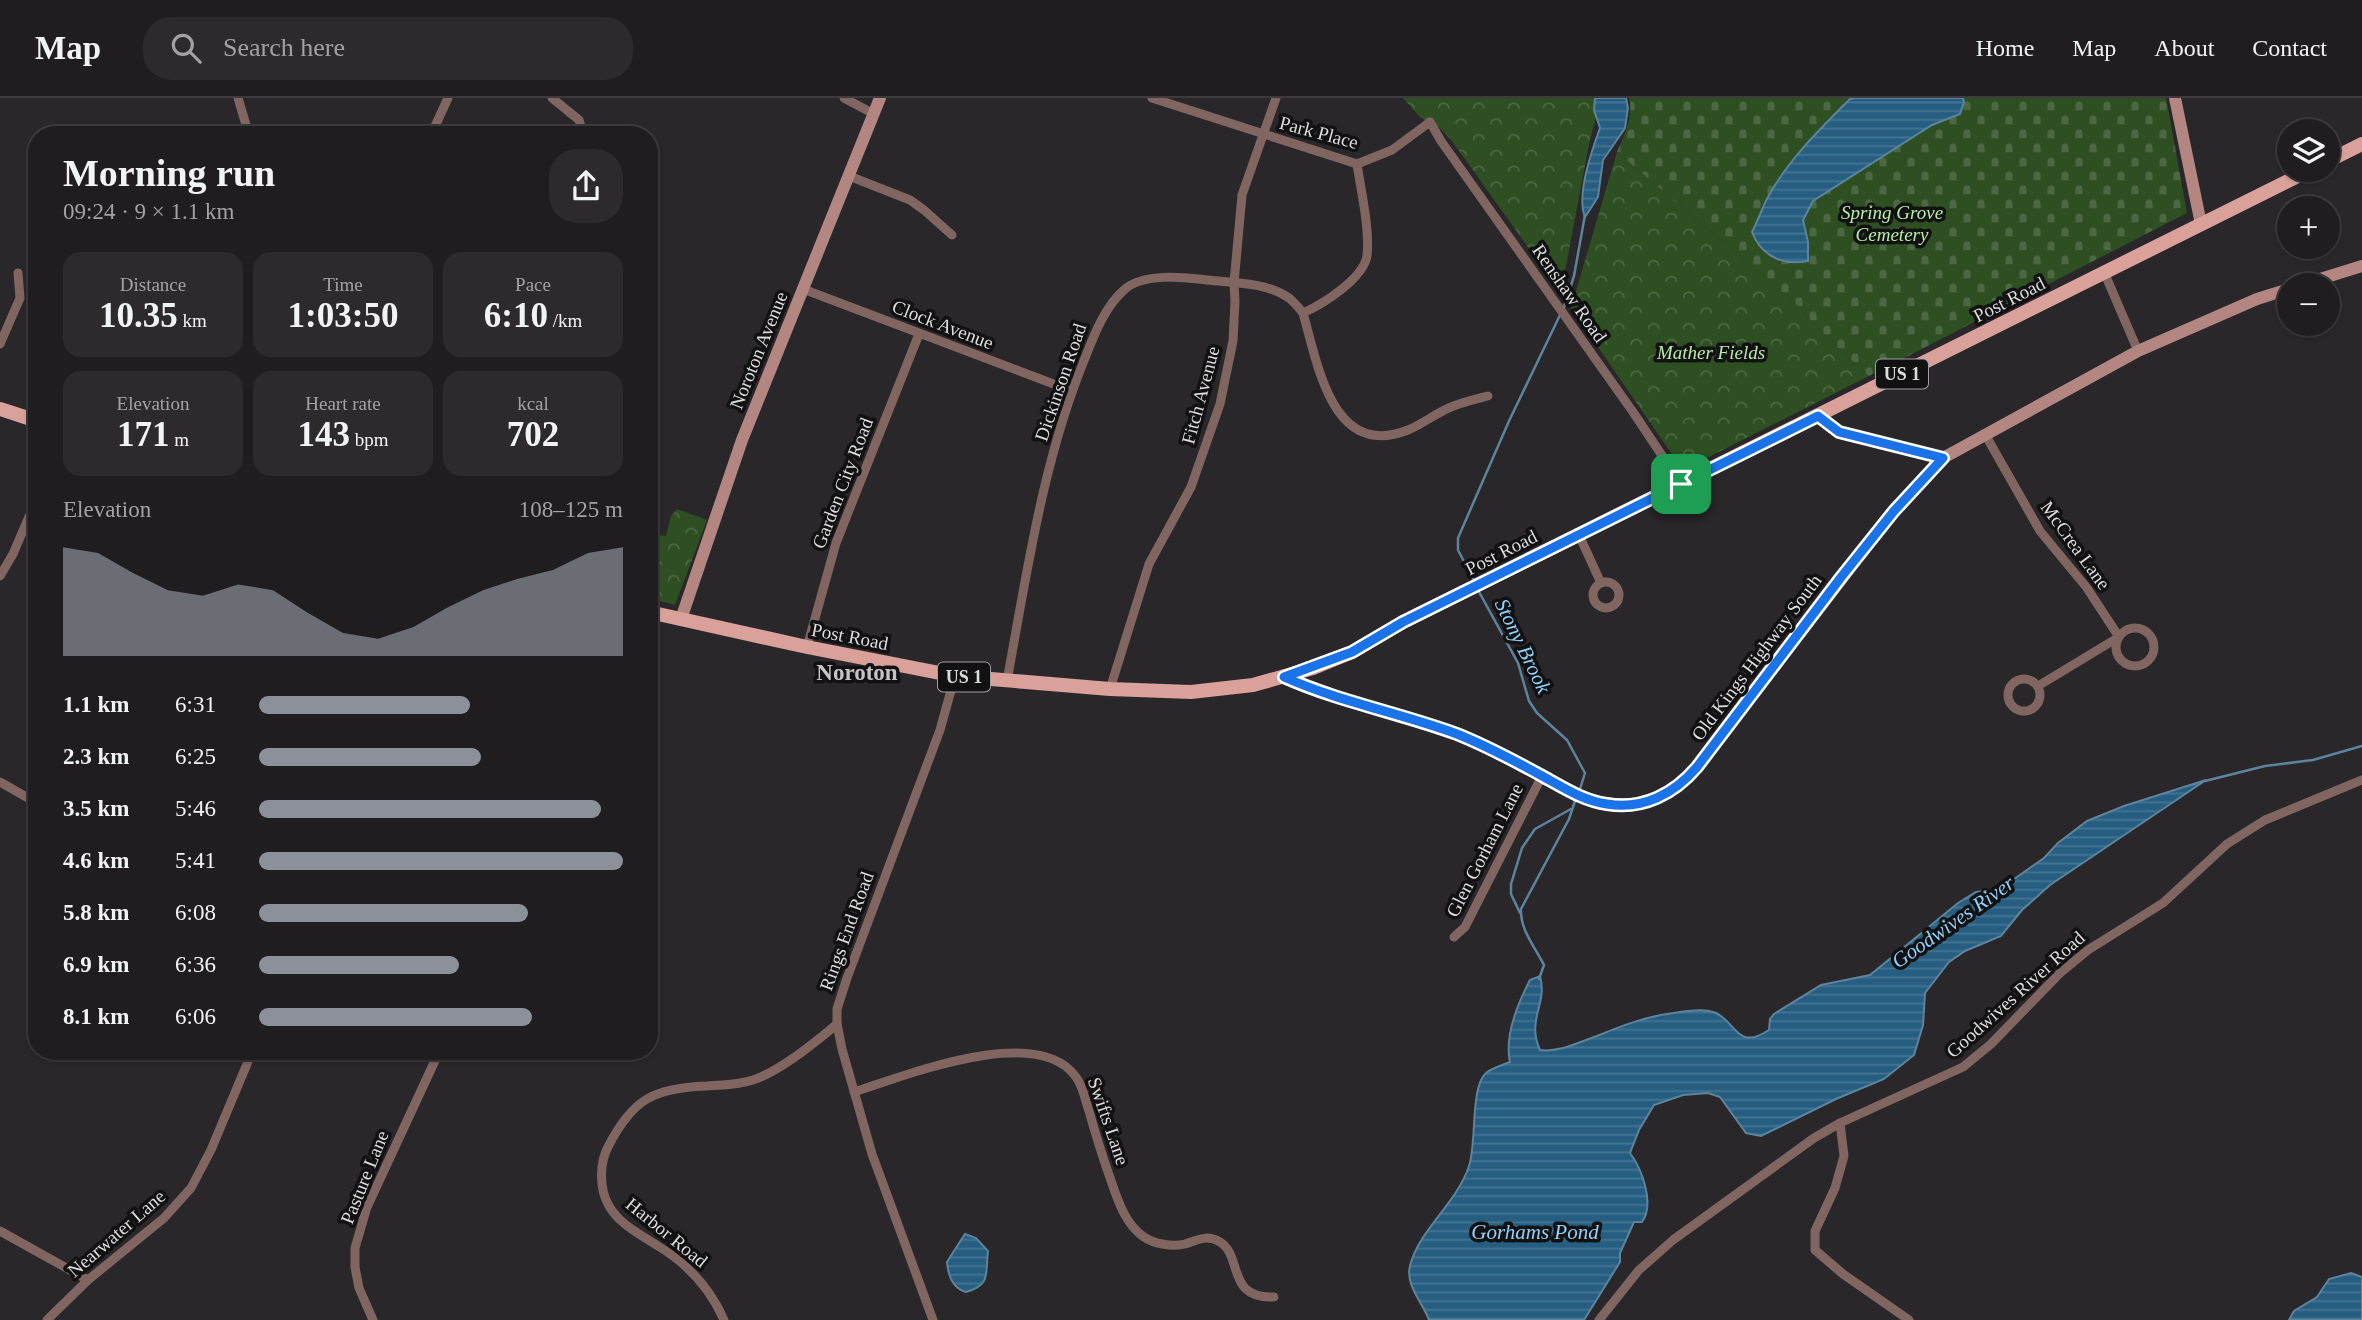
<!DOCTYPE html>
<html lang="en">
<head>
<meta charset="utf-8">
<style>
	:root { --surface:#201d20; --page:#2d2a2d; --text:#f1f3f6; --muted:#a2a2a5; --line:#3d3b3e; --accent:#8c9099 }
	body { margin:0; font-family:"Times New Roman",serif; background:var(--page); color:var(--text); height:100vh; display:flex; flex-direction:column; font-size:26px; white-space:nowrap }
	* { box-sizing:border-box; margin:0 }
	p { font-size:23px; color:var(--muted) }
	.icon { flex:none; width:38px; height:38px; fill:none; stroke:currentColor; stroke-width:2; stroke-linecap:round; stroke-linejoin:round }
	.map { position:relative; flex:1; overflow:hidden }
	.sheet { position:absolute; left:28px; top:28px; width:630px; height:934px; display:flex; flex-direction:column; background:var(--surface); border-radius:28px; box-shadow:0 2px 5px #0004,0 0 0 2px var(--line) }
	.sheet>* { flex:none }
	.buttons { position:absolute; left:2277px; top:21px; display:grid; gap:14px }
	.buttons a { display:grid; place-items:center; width:63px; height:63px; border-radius:50%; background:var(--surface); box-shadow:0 2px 5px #0004,0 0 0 2px var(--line); font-size:35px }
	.pin { position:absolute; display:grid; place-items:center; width:60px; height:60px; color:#fff; margin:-30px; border-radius:14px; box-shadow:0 4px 10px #0006 }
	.round { display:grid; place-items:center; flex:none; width:74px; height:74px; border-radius:28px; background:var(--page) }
	.head { display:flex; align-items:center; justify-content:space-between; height:119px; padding:0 35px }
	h1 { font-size:38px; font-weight:800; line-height:52px }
	.metrics { display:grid; grid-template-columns:repeat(3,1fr); gap:10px; height:119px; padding:7px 35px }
	.metrics div { display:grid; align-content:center; border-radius:18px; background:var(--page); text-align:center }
	.metrics b { font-size:35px; font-weight:800 }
	.metrics small { font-size:19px; font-weight:400 }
	.metrics p { font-size:19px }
	.chart { height:196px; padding:14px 35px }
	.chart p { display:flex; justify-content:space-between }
	.chart svg { width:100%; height:126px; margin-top:7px; fill:var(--accent); opacity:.7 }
	ul { padding:0 35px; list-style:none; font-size:23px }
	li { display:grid; grid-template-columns:112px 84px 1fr; align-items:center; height:52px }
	li i { height:18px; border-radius:9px; background:var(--accent) }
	header { display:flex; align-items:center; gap:42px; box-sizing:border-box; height:98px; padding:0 35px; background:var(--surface); border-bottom:2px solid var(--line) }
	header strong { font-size:33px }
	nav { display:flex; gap:38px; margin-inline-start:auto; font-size:24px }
	.search { width:490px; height:63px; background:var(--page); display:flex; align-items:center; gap:18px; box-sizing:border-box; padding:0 24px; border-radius:28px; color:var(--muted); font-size:26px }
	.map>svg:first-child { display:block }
</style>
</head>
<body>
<header>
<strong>Map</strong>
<div class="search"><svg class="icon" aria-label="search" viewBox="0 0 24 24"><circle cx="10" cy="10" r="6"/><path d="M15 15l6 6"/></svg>Search here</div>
<nav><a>Home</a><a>Map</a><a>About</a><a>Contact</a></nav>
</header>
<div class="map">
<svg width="2362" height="1222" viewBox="0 0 2362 1222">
	<defs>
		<pattern id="forest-crowns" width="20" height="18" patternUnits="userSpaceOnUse" patternTransform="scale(1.75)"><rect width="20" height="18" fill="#2e4f22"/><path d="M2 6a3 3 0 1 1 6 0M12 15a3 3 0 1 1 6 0" fill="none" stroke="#4c6842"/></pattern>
		<pattern id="cemetery-stones" width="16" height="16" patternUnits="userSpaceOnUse" patternTransform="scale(1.75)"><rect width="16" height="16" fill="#2e4f22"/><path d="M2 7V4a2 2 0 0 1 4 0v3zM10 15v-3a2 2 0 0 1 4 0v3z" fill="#4c6842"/></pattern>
		<pattern id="water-rules" width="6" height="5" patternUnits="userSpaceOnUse" patternTransform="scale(1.75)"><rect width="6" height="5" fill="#265e81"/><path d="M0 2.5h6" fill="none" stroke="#457492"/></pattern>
	</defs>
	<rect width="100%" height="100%" fill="#2a272b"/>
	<g fill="url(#forest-crowns)">
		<polygon points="1403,0 1601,0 1589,46 1561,195 1452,43 1440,30 1420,19"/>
		<polygon points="1617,54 1795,205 1828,241 1869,278 1689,369 1683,368 1676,362 1571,210"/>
		<polygon points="677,411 707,422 675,507 649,500 649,471 656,466 657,459 654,456 660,437 666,438 671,418"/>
	</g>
	<path fill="url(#cemetery-stones)" d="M 1629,0 L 2166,0 L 2187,115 L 1869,278 L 1828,241 L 1795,205 L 1617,54 C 1624,38 1634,18 1629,0 Z"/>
	<g fill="url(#water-rules)" stroke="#5d849d" stroke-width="2">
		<path d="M 1595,0 L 1626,0 L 1628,10 L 1625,30 L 1603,62 L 1598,99 L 1585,119 C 1576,97 1592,52 1600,30 L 1594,12 Z"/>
		<path d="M 1855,0 L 1963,0 L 1964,4 L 1960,16 L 1932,27 L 1813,103 L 1803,122 L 1808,144 L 1808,163 C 1783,168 1761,158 1752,134 C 1758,123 1762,110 1768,99 C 1788,62 1821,30 1850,1 Z"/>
		<path d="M 2206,682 L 2050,787 L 2022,812 L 2001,838 L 1965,853 L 1949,864 L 1925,895 L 1923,927 L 1914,957 L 1884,981 L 1836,1001 L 1761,1038 L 1746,1035 L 1720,999 L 1708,995 L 1683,997 L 1654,1007 L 1639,1032 L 1630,1055 C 1642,1071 1655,1106 1642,1124 L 1634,1124 L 1620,1155 L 1620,1164 L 1584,1222 L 1429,1222 C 1423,1205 1405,1187 1410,1168 C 1418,1133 1457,1105 1469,1068 C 1477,1045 1470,989 1486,975 C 1492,970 1503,967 1510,964 C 1504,937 1518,905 1530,882 L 1540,878 C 1548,906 1526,921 1540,952 C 1558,955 1579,944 1597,938 C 1621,928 1647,918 1674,915 C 1685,913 1706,910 1716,915 C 1737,925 1737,953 1769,932 L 1770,921 L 1774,916 L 1821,887 L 1870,877 L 1958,805 L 1976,794 L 1994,792 L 2010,784 L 2044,760 L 2058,745 L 2087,723 L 2124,708 Z"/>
		<path d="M 965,1136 L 976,1140 L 988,1153 C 985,1174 992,1187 966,1194 C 952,1190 948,1177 947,1164 Z"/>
		<polygon points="2351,1175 2362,1179 2362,1222 2289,1222 2294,1213 2317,1199 2329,1181"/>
	</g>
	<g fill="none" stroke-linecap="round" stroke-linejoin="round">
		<g stroke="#5d849d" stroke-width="2.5">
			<polyline points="1564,209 1574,178 1585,117"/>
			<polyline points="1474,483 1458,452 1458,440 1509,323 1561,215"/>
			<polyline points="1478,492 1518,565 1529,603 1537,615 1567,642 1585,675 1580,691"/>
			<polyline points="2205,683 2265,668 2313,662 2362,648"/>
			<polyline points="1520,815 1511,796 1511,786 1522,750 1535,731 1571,711"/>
			<path d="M 1539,881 L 1544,867 C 1535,849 1520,832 1521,811 L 1569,721 L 1576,700"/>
		</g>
		<g stroke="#816561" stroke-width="9">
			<polyline points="238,0 249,37"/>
			<polyline points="552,0 579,22 583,37"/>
			<polyline points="844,0 874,16"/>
			<polyline points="1152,0 1357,66 1392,52 1430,24 1441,43 1633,314 1681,386"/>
			<polyline points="431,37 448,0"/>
			<path d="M 1357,66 C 1361,93 1370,131 1367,158 C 1363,181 1323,206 1303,215 C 1318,267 1332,362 1408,332 C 1423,326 1436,315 1451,309 C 1463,304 1476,301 1488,298"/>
			<polyline points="849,78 910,102 924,112 952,137"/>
			<polyline points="2104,174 2138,253"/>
			<polyline points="803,191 1072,293"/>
			<polyline points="0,246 20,200 18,175"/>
			<polyline points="1818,318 1839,334 1943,360"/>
			<polyline points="1986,338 2040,433 2087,490 2119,539 2038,588"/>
			<polyline points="1579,437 1601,485"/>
			<polyline points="0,478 13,456 37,400"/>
			<circle cx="1606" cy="497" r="13"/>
			<circle cx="2135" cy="549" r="19"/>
			<polyline points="807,549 836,445 919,236"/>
			<circle cx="2024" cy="597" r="16"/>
			<path d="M 1007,583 C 1027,474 1043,362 1085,260 C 1094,237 1105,208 1125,191 C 1144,175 1183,179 1207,182 C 1233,185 1266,184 1289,200 C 1294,204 1299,210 1303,215"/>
			<polyline points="1110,591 1149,466 1191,389 1220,306 1233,243 1235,203 1234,185 1242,97 1276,0"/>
			<polyline points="0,684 37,705"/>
			<polyline points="1454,839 1465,829 1542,678"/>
			<path d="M 854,994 C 905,978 1037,924 1076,979 C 1083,988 1085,1002 1089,1013 C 1095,1034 1101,1054 1108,1074 C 1116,1096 1123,1125 1144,1139 C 1154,1146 1173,1149 1185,1146 C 1198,1142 1207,1136 1220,1144 C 1243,1158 1226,1201 1274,1199"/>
			<polyline points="1840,1025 1844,1058 1835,1090 1815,1133 1815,1152 1843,1176 1909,1222"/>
			<polyline points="0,1133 88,1182"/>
			<polyline points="47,1222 88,1182 164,1120 191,1090 211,1052 252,954"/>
			<polyline points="373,1222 359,1190 355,1169 355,1150 367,1109 439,954"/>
			<path d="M 724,1222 C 710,1190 688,1166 658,1148 C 640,1136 620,1127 609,1108 C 599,1091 599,1064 609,1047 C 633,1001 654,990 706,988 C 722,987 738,987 753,982 C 778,974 817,943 837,926"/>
			<polyline points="933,1222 872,1056 842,951 837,926 837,911 847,880 940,632 955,578"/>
			<polyline points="1599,1222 1639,1172 1673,1142 1814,1040 1840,1025 1963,969 1991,946 2060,875 2088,852 2163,805 2227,746 2265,722 2362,682"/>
		</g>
		<g stroke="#b38681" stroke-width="12">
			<polyline points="2175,0 2201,126"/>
			<polyline points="2301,187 2362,168"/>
			<polyline points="681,521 742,342 880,0"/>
			<path d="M 1284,579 C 1339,604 1399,615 1456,636 C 1486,647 1514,663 1542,678 C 1564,689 1586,704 1610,706 C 1642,709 1670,698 1692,675 L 1894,413 L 1943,360 L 2138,253 L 2257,201 L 2289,191"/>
		</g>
		<g stroke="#daa09a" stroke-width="14">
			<polyline points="2328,63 2362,46"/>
			<polyline points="0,311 37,323"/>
			<polyline points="649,514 807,549 955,578 1110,591 1191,594 1253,587 1313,570 1352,554 1403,524 2310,72"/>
		</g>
	</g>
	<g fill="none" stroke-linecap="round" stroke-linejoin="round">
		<defs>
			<path id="route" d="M 1818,318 L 1839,334 L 1943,360 L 1894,413 L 1842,478 L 1697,669 C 1674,696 1643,712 1607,706 C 1584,703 1564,690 1544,679 C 1515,663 1487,648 1457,636 C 1400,615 1340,604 1284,579 L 1352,554 L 1403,524 Z"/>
		</defs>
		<use href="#route" stroke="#fff" stroke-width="14"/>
		<use href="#route" stroke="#1a73e8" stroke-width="9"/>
	</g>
	<g text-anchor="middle" stroke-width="7" stroke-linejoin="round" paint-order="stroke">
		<g fill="#121112" stroke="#9f9ea0" stroke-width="2">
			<rect x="1876" y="261.5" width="52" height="29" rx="5"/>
			<rect x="938" y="564.5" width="52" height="29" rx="5"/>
		</g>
		<g font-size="18" font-weight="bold" fill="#dcdbdd">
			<text x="1902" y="282">US 1</text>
			<text x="964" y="585">US 1</text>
		</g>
		<g font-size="19" fill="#dcdbdd" stroke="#121112">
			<text transform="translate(1319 34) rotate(15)" y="7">Park Place</text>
			<text transform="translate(1570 195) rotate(55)" y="7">Renshaw Road</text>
			<text transform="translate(2009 201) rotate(-27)" y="7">Post Road</text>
			<text transform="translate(943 226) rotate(21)" y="7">Clock Avenue</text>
			<text transform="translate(758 252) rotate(-68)" y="7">Noroton Avenue</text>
			<text transform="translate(1060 284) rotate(-71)" y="7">Dickinson Road</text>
			<text transform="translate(1200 297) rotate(-75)" y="7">Fitch Avenue</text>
			<text transform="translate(842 385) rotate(-69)" y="7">Garden City Road</text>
			<text transform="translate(2076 447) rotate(54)" y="7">McCrea Lane</text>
			<text transform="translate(1501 454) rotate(-27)" y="7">Post Road</text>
			<text transform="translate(850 538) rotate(11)" y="7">Post Road</text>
			<text transform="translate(1756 559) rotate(-53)" y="7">Old Kings Highway South</text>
			<text transform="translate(1484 752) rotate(-63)" y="7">Glen Gorham Lane</text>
			<text transform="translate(846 833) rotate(-70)" y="7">Rings End Road</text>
			<text transform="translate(2015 896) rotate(-42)" y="7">Goodwives River Road</text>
			<text transform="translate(1109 1023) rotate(71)" y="7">Swifts Lane</text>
			<text transform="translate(364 1079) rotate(-68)" y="7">Pasture Lane</text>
			<text transform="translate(667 1134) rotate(39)" y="7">Harbor Road</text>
			<text transform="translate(116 1135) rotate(-41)" y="7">Nearwater Lane</text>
		</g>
		<g font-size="19" font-style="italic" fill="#b6eda4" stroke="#121112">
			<text x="1892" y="121">Spring Grove<tspan x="1892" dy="22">Cemetery</tspan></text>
			<text x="1711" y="261">Mather Fields</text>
		</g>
		<g font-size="21" font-style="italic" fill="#91d0fc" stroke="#121112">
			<text transform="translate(1523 548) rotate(64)" y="7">Stony Brook</text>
			<text transform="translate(1953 824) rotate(-35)" y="7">Goodwives River</text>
			<text x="1535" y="1141">Gorhams Pond</text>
		</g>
		<g font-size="23" font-weight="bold" fill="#c6c3c7" stroke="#121112">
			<text x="857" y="582">Noroton</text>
		</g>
	</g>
</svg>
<div class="buttons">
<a><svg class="icon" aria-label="layers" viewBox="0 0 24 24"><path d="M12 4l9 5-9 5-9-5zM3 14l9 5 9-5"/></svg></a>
<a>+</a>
<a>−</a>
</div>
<div class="pin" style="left:1681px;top:386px;background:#1e9e55"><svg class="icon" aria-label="arrive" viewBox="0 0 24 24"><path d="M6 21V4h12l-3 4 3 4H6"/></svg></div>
<section class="sheet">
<div class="head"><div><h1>Morning run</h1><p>09:24 · 9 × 1.1 km</p></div><a class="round"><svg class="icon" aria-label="share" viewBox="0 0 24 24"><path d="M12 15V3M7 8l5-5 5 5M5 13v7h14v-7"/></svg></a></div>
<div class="metrics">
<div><p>Distance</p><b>10.35<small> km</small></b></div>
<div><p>Time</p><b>1:03:50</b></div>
<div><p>Pace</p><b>6:10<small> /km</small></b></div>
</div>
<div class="metrics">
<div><p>Elevation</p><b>171<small> m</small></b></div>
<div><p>Heart rate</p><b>143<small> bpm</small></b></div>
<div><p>kcal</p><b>702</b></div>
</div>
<div class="chart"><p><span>Elevation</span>108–125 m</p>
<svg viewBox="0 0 160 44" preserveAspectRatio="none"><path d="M0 44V6L10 8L20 15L30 21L40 23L50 19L60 21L70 29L80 36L90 38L100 34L110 27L120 21L130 17L140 14L150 8L160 6V44z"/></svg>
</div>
<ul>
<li><b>1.1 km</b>6:31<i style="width:58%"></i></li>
<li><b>2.3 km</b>6:25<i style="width:61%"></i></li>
<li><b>3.5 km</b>5:46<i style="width:94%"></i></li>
<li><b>4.6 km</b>5:41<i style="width:100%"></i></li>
<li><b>5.8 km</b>6:08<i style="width:74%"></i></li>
<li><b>6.9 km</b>6:36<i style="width:55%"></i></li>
<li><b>8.1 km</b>6:06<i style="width:75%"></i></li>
</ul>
</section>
</div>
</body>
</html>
